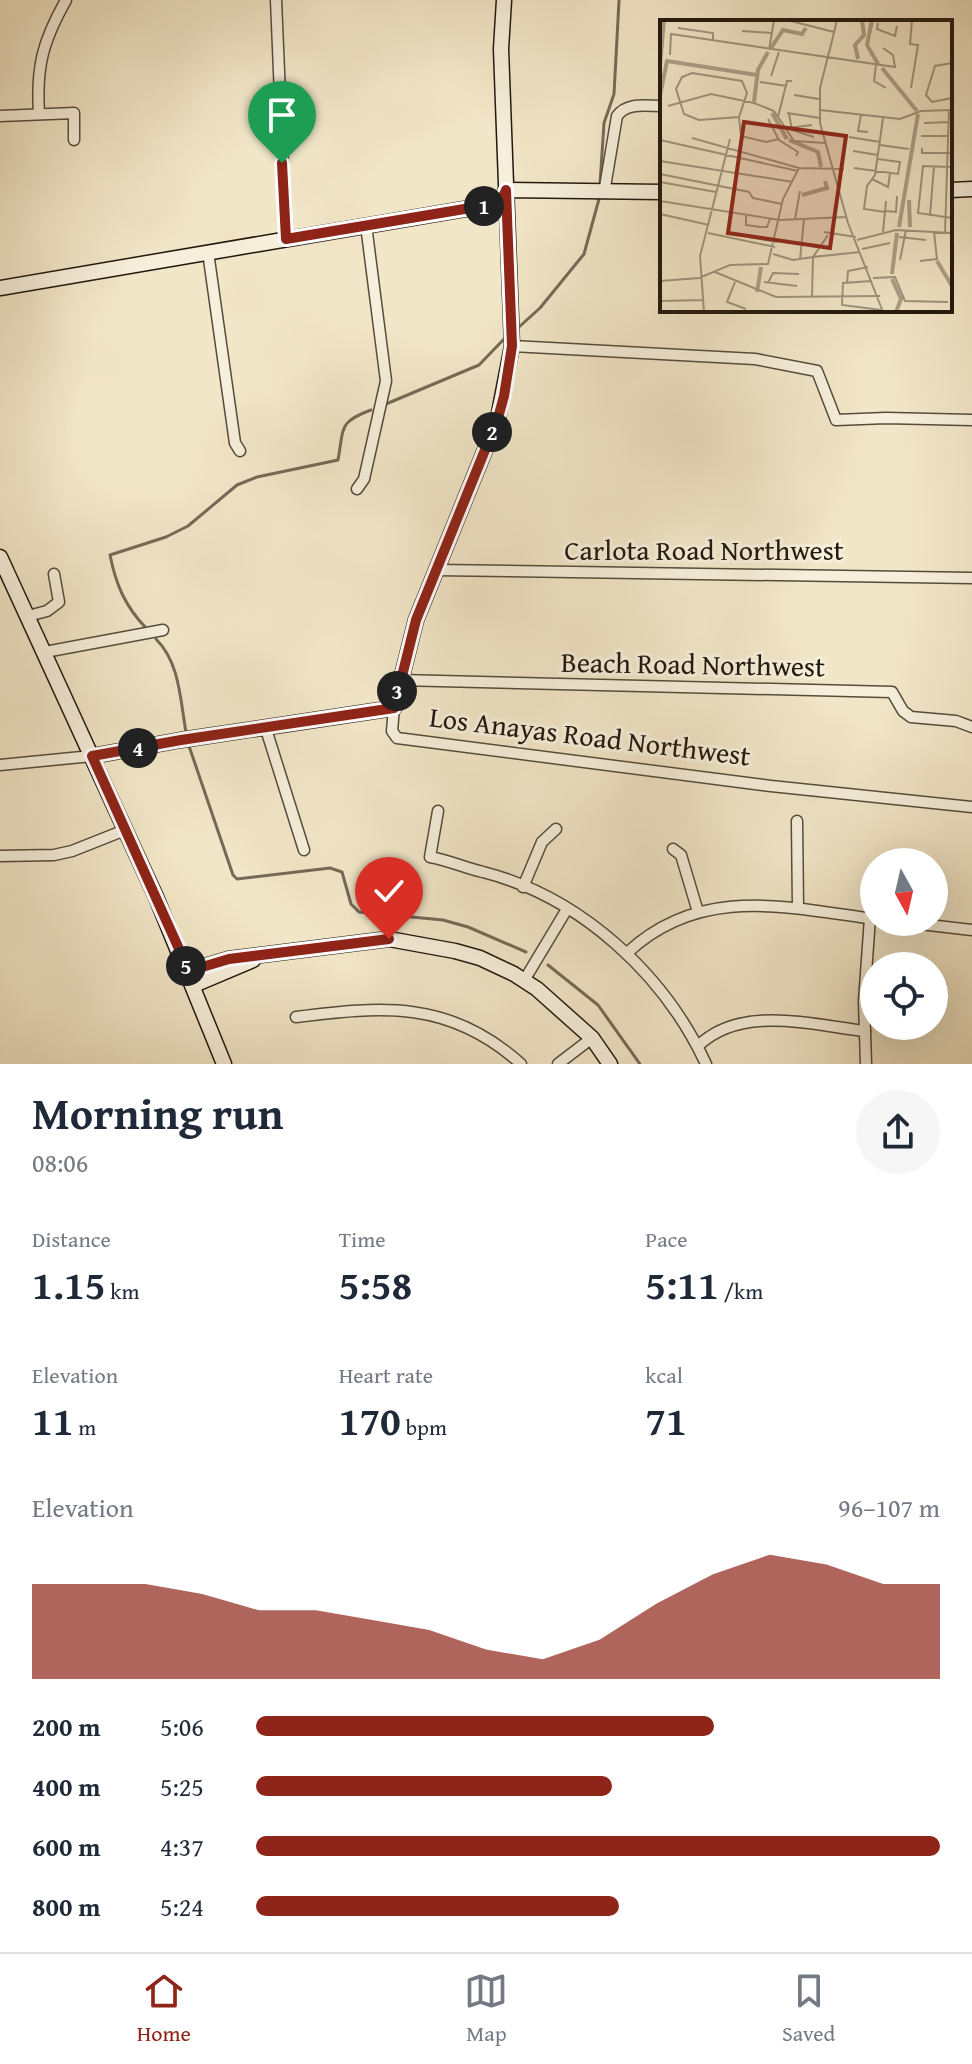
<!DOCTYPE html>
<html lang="en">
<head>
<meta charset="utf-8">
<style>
	:root { --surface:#fff; --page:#f6f6f7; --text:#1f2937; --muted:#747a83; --line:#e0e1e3; --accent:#8f2418 }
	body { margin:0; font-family:"Gentium Book Plus",serif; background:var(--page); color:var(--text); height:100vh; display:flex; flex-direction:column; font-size:30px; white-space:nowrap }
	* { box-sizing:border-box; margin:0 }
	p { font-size:26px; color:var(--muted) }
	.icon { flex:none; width:44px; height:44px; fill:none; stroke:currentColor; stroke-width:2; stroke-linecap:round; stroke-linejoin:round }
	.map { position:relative; height:1064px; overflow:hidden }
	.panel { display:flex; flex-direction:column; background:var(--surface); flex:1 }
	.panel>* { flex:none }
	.needle { width:52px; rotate:172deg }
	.fabs { position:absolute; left:860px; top:848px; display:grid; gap:16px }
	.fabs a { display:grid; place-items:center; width:88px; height:88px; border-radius:50%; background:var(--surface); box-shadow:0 8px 32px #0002; font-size:40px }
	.pin { position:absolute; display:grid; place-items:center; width:68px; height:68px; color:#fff; margin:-82px -34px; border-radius:50% 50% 50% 0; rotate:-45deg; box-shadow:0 0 8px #0007 }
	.pin .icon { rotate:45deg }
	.km { position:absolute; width:40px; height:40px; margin:-20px; border-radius:50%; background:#222; color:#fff; font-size:22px; line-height:40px; text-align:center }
	.round { display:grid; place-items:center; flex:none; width:84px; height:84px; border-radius:42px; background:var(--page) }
	.overview { display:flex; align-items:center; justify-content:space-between; height:136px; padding:0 32px }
	h1 { font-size:44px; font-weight:700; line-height:60px }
	.figures { display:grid; grid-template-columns:repeat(3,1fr); gap:12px; height:136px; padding:8px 32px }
	.figures div { display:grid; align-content:center }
	.figures b { font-size:40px; font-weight:700 }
	.figures small { font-size:22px; font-weight:400 }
	.figures p { font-size:22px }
	.chart { height:224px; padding:16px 32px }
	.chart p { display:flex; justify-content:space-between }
	.chart svg { width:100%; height:144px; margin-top:8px; fill:var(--accent); opacity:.7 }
	ul { padding:0 32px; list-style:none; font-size:26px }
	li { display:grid; grid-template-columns:128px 96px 1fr; align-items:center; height:60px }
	li i { height:20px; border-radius:10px; background:var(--accent) }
	.tabs { display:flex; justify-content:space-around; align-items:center; height:112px; border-top:2px solid var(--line); background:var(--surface); font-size:22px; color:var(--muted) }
	.tabs a { display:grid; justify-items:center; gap:4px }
	.tabs .current { color:var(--accent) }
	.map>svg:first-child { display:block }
</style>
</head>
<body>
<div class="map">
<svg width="972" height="1064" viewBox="0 0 972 1064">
	<rect width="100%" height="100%" fill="#f1e6c7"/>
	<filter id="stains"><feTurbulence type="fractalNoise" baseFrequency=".0025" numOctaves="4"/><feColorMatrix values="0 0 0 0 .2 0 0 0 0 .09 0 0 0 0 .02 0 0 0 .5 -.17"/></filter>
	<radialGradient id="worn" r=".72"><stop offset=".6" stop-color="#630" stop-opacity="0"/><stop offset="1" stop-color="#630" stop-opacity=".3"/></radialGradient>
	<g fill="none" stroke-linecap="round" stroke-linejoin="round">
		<g stroke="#756a57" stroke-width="3">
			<polyline points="600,184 604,123 614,94 619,1"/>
			<polyline points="519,327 540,308 584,254 599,199"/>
			<polyline points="386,404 479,365 504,339"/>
			<path d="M 146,628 C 125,606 116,585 110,555 L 166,537 L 188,526 L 237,485 L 257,477 L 338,460 C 344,428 338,422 371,410"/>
			<path d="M 156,639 C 180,663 180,699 186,732"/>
			<polyline points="189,746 233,875 237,879 330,868 342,872 351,904 359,912 443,920 468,927 526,952"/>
			<polyline points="548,965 598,1005 640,1064"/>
		</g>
		<defs>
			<g id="street">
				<polyline points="276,0 286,239"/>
				<path d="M 39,113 C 36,66 43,41 66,0"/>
				<polyline points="0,116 74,113 74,140"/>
				<path d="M 604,193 L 617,116 C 627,102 646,106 662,106"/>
				<polyline points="208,252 235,443 240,451"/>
				<polyline points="512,346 755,359 817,371 836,420 886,418 972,420"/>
				<polyline points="357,489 364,479 386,381 366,225"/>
				<polyline points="436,570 972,578"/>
				<polyline points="28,616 47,611 59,602 54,574"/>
				<polyline points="45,652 163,630"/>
				<polyline points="399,680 892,692 903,711 911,717 956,721 972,727"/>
				<polyline points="394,708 392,731 397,738 771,786 972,807"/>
				<polyline points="265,726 304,850"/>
				<polyline points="0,765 92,756"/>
				<path d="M 438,811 L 430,857 C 448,860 465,868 483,872 C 581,897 664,974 706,1064"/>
				<polyline points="797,821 798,908"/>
				<polyline points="673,849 681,855 698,912"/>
				<polyline points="0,856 54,855 72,851 125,830"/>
				<polyline points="523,887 542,842 556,829"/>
				<polyline points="903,922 972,930"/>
				<path d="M 627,953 C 700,885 785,907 874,919"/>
				<polyline points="525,979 567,909"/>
				<path d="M 296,1017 C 383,1006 450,1000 521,1064"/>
				<path d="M 698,1046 C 741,1004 812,1025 865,1031"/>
				<polyline points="558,1064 592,1038"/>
				<polyline points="866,1064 864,1001 870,918"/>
			</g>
			<g id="secondary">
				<polyline points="950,190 972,189"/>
				<polyline points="0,288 500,203 506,190 662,192"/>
				<polyline points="0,557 156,897 224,1064"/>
				<polyline points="92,756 181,740 394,708 416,620 498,418 512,346 501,49 504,0"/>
				<polyline points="189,971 229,959 389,939 455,951 480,958 514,974 537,989 592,1038 610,1064"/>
				<polyline points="194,985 253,960"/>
			</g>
		</defs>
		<use href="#street" stroke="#564c3c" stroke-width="13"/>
		<use href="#secondary" stroke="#23180e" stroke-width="17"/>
		<use href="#street" stroke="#f6efdb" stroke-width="10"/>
		<use href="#secondary" stroke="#f6efdb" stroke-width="14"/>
	</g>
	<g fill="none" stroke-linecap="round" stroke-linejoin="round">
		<defs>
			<polyline id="route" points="282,163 286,239 500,203 506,190 512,346 504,396 498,418 416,620 394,708 181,740 92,756 189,971 229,959 389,939"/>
		</defs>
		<use href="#route" stroke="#fff" stroke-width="16"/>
		<use href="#route" stroke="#8f2418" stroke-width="10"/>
	</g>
	<g text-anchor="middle" stroke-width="6" stroke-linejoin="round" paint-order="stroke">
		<g font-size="28" fill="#23180e" stroke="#f6efdb">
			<text x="704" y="560">Carlota Road Northwest</text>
			<text transform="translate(693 664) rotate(1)" y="10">Beach Road Northwest</text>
			<text transform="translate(590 736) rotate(7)" y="10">Los Anayas Road Northwest</text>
		</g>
	</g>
	<g transform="translate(660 20)">
		<rect width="292" height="292" fill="#f1e6c7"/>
		<path fill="none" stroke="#aba088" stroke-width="4" d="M 212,0 L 207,25 L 218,44M 111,28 L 123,10 L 142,14 L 146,8M 198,39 L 195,25 L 204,15 L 202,0M 0,45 L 4,0M 222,48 L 257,91M 0,75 L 7,41 L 97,55M 94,82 L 98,50 L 108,32M 112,93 L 127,119M 129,120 L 158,132 L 161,147M 142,175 L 167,168 L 165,161M 249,180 L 250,207M 239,207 L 258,94M 277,241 L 292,266M 232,254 L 237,213M 232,259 L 241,279 L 236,292M 97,272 L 101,247"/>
		<path fill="none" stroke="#9f947d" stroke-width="2" d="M 127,0 L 174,12M 218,3 L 217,9 L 235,16 L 237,6M 18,8 L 53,13 L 53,21M 82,11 L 112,13M 109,30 L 114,0M 169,32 L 160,68 L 160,103 L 188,203 L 223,292M 169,33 L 177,0M 10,35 L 11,14 L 235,47 L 233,35 L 223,28M 292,43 L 275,46 L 266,75 L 272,82 L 292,78M 216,45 L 214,61 L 226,68M 32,53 L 82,61 L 87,73 L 79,97 L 39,100 L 24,94 L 16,69 L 22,57 ZM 111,56 L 119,32M 100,62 L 127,66M 251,68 L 258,25 L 250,24 L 252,0M 134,75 L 159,79M 8,86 L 51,74 L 94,83 L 114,91 L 134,121 L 165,123M 160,90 L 240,99 L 261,91 L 292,90M 127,93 L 160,98M 129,94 L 132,110 L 154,117M 201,95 L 198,111 L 208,112M 79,97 L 81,116 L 106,122 L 119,119M 118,97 L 127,61 L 132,61M 223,98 L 215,155 L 207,166 L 204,189 L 225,192M 108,99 L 119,120 L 138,132 L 136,136M 264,103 L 289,102M 128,108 L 152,105M 261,116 L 289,116M 189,117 L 220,122M 32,118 L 139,148 L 184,149M 0,120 L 138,151M 220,125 L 249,129M 262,128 L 262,133 L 291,133M 193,131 L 218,135M 0,141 L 133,162M 291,147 L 263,146 L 258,193 L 292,198M 194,148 L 238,154 L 240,142 L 218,139M 0,154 L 89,172 L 93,178 L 122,184M 212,159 L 228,167 L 230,154M 0,162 L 56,172M 0,181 L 120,200 L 186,197M 225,191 L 236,192 L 237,176M 0,194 L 49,205M 86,196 L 86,205 L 100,207 L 107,207 L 110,199M 270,196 L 274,146M 135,199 L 140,171M 164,212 L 196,217M 223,212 L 226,181M 48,213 L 115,227M 285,213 L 289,90M 88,217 L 117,222M 239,217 L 266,220M 197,220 L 236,210 L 292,213M 202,229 L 230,223M 113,234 L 133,240 L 153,237 L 168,215M 140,240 L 144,199M 240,240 L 246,210M 260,241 L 277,239 L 274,212M 55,252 L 116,277 L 220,276M 213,258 L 235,257 L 245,281 L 288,282M 0,261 L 39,258 L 70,245 L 108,244 L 123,179 L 139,148M 212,261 L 183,263 L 182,285 L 221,290M 75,262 L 67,282 L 86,289M 104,262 L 137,266M 108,263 L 113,253 L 139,254M 187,263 L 188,251 L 208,247M 152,276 L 153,237 L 200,232M 0,281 L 44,280M 44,292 L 40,236 L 70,119"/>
		<path fill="#8f2418" fill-opacity="0.15" stroke="#8f2418" stroke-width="4" d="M 84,102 L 186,116 L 170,228 L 68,213 Z"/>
		<rect width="292" height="292" fill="none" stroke="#23180e" stroke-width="4"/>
	</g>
	<rect width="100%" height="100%" filter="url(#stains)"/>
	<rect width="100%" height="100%" fill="url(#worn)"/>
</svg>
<div class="fabs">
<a><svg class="needle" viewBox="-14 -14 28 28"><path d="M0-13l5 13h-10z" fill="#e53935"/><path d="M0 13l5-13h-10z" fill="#747a83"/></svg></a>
<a><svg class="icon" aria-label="locate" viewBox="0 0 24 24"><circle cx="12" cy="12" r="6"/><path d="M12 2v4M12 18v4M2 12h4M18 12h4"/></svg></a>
</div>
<div class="pin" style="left:282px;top:163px;background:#1e9e55"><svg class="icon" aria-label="arrive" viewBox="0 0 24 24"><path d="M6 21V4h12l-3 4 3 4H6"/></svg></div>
<div class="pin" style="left:389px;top:939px;background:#d93025"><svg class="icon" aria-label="check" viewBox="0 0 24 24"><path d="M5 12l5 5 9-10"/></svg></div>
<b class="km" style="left:484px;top:206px">1</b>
<b class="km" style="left:492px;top:432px">2</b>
<b class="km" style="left:397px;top:691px">3</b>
<b class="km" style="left:138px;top:748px">4</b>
<b class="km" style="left:186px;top:966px">5</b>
</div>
<section class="panel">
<div class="overview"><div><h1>Morning run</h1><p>08:06</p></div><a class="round"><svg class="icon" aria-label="share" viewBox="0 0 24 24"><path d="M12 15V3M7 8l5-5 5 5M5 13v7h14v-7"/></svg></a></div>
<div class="figures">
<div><p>Distance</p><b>1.15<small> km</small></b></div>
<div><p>Time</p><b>5:58</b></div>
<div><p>Pace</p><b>5:11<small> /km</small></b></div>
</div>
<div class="figures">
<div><p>Elevation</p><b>11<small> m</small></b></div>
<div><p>Heart rate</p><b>170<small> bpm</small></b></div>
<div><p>kcal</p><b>71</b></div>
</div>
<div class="chart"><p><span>Elevation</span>96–107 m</p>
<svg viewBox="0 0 160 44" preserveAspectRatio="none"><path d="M0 44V15L10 15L20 15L30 18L40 23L50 23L60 26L70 29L80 35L90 38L100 32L110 21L120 12L130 6L140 9L150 15L160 15V44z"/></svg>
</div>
<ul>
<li><b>200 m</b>5:06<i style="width:67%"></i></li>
<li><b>400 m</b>5:25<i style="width:52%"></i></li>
<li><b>600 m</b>4:37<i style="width:100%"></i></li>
<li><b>800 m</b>5:24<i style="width:53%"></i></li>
</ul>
</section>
<nav class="tabs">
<a class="current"><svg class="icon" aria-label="home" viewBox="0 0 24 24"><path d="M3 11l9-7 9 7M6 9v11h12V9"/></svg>Home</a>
<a><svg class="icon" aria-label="map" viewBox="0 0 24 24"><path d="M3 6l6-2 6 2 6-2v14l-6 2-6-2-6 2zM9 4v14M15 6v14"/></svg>Map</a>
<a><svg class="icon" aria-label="saved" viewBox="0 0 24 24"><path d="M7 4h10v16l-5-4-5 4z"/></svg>Saved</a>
</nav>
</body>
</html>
